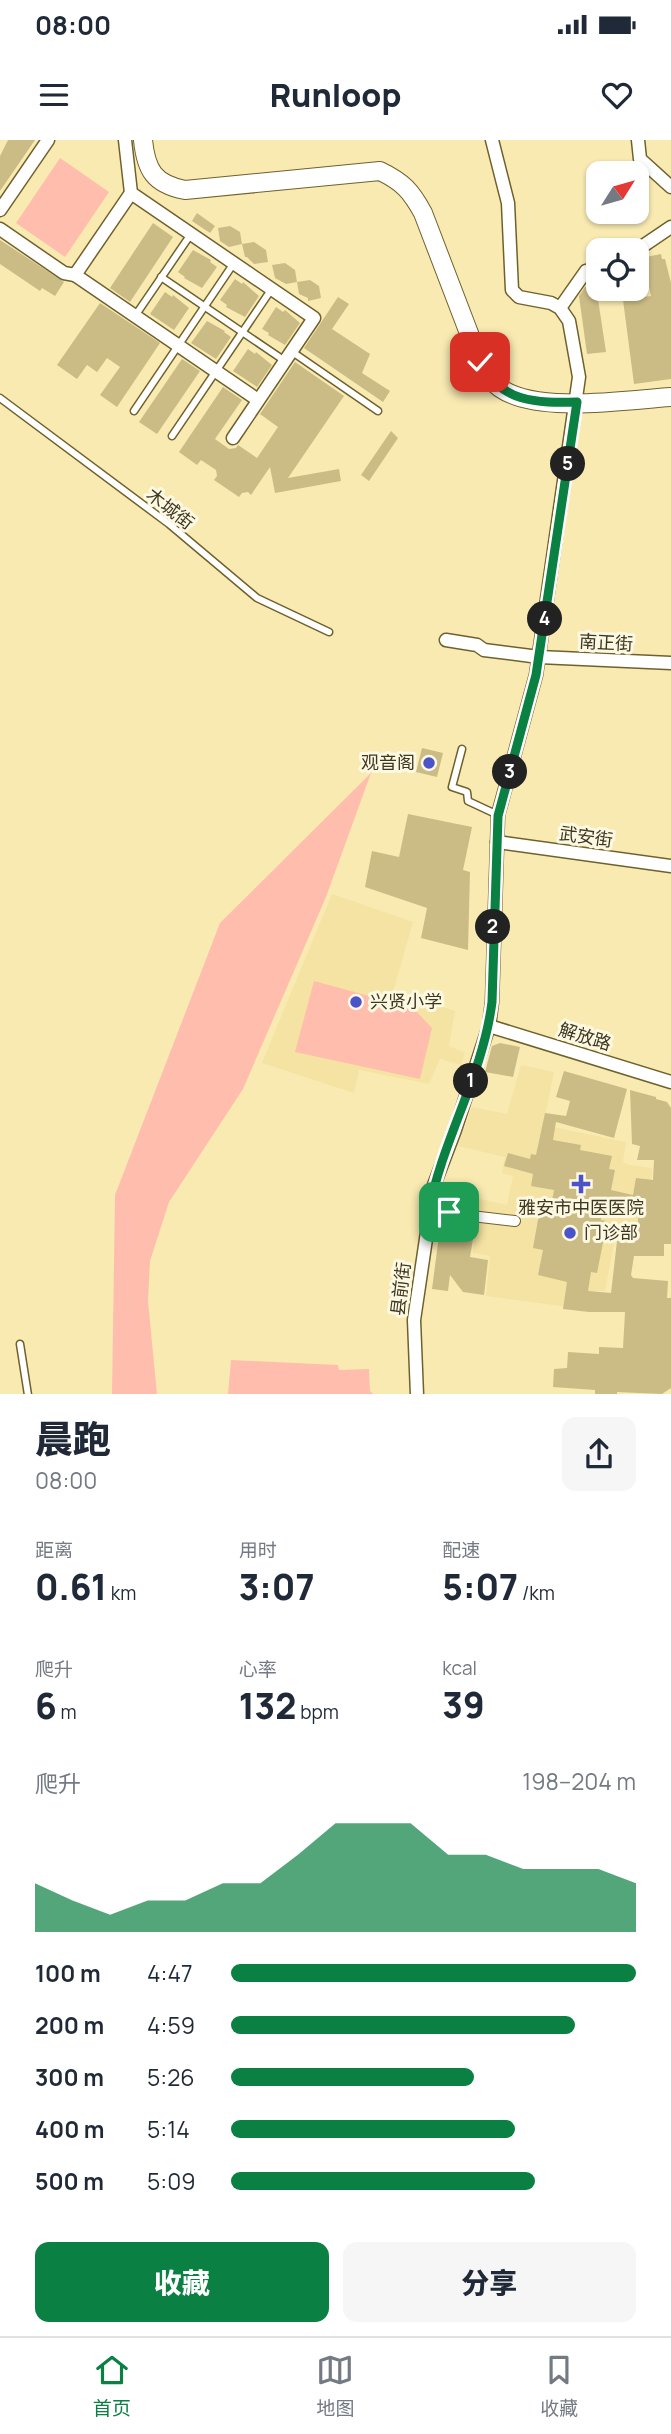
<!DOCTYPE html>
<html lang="zh">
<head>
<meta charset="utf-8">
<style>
	:root { --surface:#fff; --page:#f6f6f7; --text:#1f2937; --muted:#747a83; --line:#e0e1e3; --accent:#0b8043 }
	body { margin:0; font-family:Manrope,"Noto Sans SC",sans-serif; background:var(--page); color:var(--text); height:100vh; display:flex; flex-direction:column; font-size:26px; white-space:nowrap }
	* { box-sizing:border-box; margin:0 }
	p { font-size:23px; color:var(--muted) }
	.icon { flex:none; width:38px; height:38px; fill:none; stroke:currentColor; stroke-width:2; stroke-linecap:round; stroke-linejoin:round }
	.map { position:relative; height:1254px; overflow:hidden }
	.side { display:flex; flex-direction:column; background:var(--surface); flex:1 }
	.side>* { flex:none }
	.needle { width:46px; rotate:53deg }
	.fabs { position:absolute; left:586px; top:21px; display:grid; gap:14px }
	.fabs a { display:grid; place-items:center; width:63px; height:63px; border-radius:14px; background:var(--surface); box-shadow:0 2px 5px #0004; font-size:35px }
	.pin { position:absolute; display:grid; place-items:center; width:60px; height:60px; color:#fff; margin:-30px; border-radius:14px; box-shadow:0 4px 10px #0006 }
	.km { position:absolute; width:35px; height:35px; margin:-18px; border-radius:50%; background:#222; color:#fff; font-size:19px; line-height:35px; text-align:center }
	.round { display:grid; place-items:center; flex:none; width:74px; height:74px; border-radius:14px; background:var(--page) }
	.overview { display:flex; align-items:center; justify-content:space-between; height:119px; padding:0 35px }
	h1 { font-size:38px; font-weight:800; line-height:52px }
	.metrics { display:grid; grid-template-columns:repeat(3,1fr); gap:10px; height:119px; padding:7px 35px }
	.metrics div { display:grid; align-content:center }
	.metrics b { font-size:35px; font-weight:800 }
	.metrics small { font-size:19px; font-weight:400 }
	.metrics p { font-size:19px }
	.chart { height:196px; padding:14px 35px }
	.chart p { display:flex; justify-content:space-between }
	.chart svg { width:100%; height:126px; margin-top:7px; fill:var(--accent); opacity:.7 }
	.button { display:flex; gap:14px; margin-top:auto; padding:14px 35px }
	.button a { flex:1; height:80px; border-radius:14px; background:var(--accent); color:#fff; font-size:28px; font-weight:800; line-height:80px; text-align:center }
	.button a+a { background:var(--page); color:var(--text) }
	ul { padding:0 35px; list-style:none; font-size:23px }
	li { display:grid; grid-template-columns:112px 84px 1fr; align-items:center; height:52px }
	li i { height:18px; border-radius:9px; background:var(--accent) }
	.status { display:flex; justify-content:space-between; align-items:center; height:49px; padding:0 35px; background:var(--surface); direction:ltr }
	.status svg { height:19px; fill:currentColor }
	header { display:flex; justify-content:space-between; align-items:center; height:91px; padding:0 35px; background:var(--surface); font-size:32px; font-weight:800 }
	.tabs { display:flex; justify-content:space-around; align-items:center; height:98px; border-top:2px solid var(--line); background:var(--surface); font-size:19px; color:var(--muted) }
	.tabs a { display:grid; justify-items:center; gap:4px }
	.tabs .on { color:var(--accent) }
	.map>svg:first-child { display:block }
</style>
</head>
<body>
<div class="status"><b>08:00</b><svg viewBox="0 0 49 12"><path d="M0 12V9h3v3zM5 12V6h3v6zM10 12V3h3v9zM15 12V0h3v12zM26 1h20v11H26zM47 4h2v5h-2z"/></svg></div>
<header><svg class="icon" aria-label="menu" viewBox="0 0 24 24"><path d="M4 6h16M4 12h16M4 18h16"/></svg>Runloop<svg class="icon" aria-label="heart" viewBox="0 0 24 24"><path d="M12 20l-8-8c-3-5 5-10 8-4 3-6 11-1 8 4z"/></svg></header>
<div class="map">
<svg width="671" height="1255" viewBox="0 0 671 1255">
	<rect width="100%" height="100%" fill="#f9eab2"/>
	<g fill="#f4e3a2">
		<polygon points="332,754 413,782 393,852 455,871 449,906 465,913 461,925 440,919 429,944 359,930 354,953 262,923"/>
		<polygon points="521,925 554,932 543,985 626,1002 623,1022 629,1025 652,1028 650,1095 616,1093 605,1151 595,1151 592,1170 486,1156 490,1116 473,1113 474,1090 446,1085 453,1053 507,1065 513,1036 502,1033 505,1017 458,1006 472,967 507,974"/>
	</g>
	<g fill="#ffbead">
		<polygon points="60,18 109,52 65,117 16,83"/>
		<polygon points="371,633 326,757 243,949 169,1062 150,1121 148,1161 157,1254 112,1254 115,1055 220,783"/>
		<polygon points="314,841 413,868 432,888 420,939 295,912"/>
		<polygon points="231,1220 338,1225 339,1230 369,1229 370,1251 373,1254 228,1254"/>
	</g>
	<g fill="#cbbc85" fill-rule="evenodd">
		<polygon points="8,0 35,0 0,51 0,16"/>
		<polygon points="197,73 215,86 210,93 192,81"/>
		<polygon points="153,83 173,97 130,162 110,148"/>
		<polygon points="230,86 240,92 242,104 229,107 220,101 218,88"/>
		<polygon points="0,100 64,142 55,156 42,148 40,151 0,124"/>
		<polygon points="254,102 266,110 268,122 254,124 247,117 245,117 242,104"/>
		<polygon points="193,110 211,120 210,122 217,127 202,148 184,138 185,137 178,132"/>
		<polygon points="661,114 662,119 665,119 671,143 671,239 634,244 623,160 651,156 644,123 648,123 646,117"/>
		<polygon points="285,123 295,130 297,142 286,144 275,138 272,125"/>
		<polygon points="235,139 242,144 243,142 259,156 245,177 226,167 227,165 220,160"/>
		<polygon points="310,140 319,146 321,158 308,161 308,158 299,154 297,142"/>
		<polygon points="596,146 606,212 587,214 579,156 585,147"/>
		<polygon points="165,152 172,157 173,155 189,168 174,190 150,174"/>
		<polygon points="338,157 349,164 332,189 370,214 362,233 390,251 383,262 304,208"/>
		<polygon points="100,163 160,203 117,267 100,255 120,227 107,218 97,232 87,225 77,239 57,225"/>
		<polygon points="276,167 283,172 285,170 300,183 285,205 268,195 269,193 262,189"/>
		<polygon points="207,181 225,191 224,192 231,197 216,219 191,203"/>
		<polygon points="248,209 255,214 256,212 272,225 257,247 233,231"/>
		<polygon points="182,219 200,231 157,294 139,282"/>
		<polygon points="295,222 344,256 288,338 339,329 341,341 275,353 270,327 251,355 248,352 242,353 239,357 214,340 217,336 216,330 201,320 197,325 179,312 223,247 242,260 215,299 229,309 236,308 238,305 257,318 278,287 260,274"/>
		<polygon points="391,291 398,298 369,341 361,335"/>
		<polygon points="422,608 443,613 437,637 416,632"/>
		<polygon points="408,674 472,687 463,730 470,732 468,810 421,798 427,768 365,747 372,711 399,717"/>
		<polygon points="500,903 520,907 513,937 485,932 492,906"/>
		<path d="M 564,931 L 627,949 L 614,998 L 556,982 L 553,1000 L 581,1005 L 580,1010 L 612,1016 L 609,1029 L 615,1030 L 611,1050 L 633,1055 L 636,1038 L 653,1040 L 654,1020 L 637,1020 L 640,1006 L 632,1004 L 630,950 L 656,957 L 656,959 L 667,962 L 671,968 L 671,1104 L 664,1104 L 664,1116 L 634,1116 L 631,1135 L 633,1138 L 668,1141 L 667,1158 L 671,1158 L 671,1248 L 662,1254 L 617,1252 L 617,1255 L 595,1255 L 595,1250 L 553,1247 L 554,1229 L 567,1228 L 568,1212 L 599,1214 L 599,1207 L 623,1208 L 625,1172 L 589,1172 L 563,1169 L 567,1142 L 538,1135 L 543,1110 L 533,1108 L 539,1074 L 549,1076 L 554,1050 L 531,1046 L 533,1034 L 504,1026 L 508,1013 L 530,1019 L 531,1014 L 536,1015 L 545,973 L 566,976 L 570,961 L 556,957 ZM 605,1058 L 628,1062 L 640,1061 L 636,1100 L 631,1100 L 630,1102 L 617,1101 L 611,1153 L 588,1151 L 591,1132 L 597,1133 L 603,1103 L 607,1081 L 601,1080 Z"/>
		<polygon points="447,1081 475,1087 470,1117 488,1120 484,1155 463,1152 450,1135 448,1151 432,1149 440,1088 445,1089"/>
	</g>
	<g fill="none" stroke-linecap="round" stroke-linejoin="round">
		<defs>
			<g id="service">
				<polyline points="161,137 285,221"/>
				<polyline points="135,176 191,94"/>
				<polyline points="291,211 378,271"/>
				<polyline points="0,258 169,384 257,458 329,492"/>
				<polyline points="134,271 234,123"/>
				<polyline points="172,296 271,150"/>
				<polyline points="462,609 452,647 467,652 468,661 498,675"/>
				<polyline points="20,1204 28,1255"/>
			</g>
			<polyline id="pedestrian" points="429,1071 515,1081"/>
			<g id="minor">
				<polyline points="125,0 131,53 314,178 233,298"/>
				<polyline points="638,0 640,19 671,47"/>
				<polyline points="0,70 48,0"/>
				<polyline points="0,89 64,133 75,135 131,53"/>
				<polyline points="637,110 671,87"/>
				<polyline points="75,135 258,260"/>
				<polyline points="560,168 586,131 598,129"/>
				<polyline points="446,500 477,505 484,510 539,517 671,523"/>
				<polyline points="497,702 671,726"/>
				<polyline points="489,886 671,942"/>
				<polyline points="417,1255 414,1180 434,1045 455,990 489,886 492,862 498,675 536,535 579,237 569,181 560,168 551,163 519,157 512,150 508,63 492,0"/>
			</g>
			<path id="secondary" d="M 143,0 C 146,30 154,44 185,50 L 380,31 C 403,42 411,51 423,73 L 480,222 C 486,232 490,241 500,248 C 537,274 625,260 671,257"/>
		</defs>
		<use href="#service" stroke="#6f612c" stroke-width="9"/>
		<use href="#pedestrian" stroke="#6f612c" stroke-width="12"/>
		<use href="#minor" stroke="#6f612c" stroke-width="15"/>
		<use href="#secondary" stroke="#6f612c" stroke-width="20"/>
		<use href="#service" stroke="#fff" stroke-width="6"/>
		<use href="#pedestrian" stroke="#fff" stroke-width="10"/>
		<use href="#minor" stroke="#fff" stroke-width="12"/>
		<use href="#secondary" stroke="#fff" stroke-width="18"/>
	</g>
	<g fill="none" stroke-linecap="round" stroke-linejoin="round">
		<defs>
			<path id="route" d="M 449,1072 L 429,1071 C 442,1000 483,935 492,862 L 498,676 L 536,535 L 577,262 C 537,263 501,263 480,222"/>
		</defs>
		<use href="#route" stroke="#fff" stroke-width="14"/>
		<use href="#route" stroke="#0b8043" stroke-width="9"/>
	</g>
	<g fill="#4b53c9" stroke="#fdf8e2" stroke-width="2.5">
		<circle cx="429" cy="623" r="7"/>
		<circle cx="356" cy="862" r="7"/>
		<path d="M577.5 1033.5h7v7h7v7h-7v7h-7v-7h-7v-7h7z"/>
		<circle cx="570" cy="1093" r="7"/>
	</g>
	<g text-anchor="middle" stroke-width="6" stroke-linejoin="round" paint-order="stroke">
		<g font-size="18" fill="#3e3821" stroke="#fdf8e2">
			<text transform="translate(170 369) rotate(38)" y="6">木城街</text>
			<text transform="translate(606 503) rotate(3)" y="6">南正街</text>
			<text transform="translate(586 697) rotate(8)" y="6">武安街</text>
			<text transform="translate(585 897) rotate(17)" y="6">解放路</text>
			<text transform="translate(401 1149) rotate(-83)" y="6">县前街</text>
		</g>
		<g font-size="18" fill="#3e3821" stroke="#fdf8e2" text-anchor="start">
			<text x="415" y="629" text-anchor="end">观音阁</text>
			<text x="370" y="868">兴贤小学</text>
			<text x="581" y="1074" text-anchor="middle">雅安市中医医院</text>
			<text x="584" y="1099">门诊部</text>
		</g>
	</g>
</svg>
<div class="fabs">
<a><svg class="needle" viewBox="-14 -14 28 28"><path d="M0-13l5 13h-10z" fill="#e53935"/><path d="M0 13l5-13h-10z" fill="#747a83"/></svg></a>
<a><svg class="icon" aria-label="locate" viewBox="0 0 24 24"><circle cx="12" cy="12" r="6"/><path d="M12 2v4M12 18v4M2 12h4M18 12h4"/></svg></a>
</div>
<div class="pin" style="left:449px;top:1072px;background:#1e9e55"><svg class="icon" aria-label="arrive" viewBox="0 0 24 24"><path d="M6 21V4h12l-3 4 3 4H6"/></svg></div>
<div class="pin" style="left:480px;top:222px;background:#d93025"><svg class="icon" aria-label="check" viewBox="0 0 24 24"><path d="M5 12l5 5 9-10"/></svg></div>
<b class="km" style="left:471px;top:941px">1</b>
<b class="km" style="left:493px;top:787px">2</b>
<b class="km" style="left:510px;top:632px">3</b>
<b class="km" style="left:545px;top:479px">4</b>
<b class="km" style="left:568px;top:324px">5</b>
</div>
<section class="side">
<div class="overview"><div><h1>晨跑</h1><p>08:00</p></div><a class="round"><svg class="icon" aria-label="share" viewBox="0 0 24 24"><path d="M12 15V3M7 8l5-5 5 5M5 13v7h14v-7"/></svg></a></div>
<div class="metrics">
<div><p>距离</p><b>0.61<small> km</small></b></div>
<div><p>用时</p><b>3:07</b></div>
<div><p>配速</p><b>5:07<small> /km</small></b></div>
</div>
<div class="metrics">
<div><p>爬升</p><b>6<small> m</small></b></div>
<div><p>心率</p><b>132<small> bpm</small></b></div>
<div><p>kcal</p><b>39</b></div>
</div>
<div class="chart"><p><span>爬升</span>198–204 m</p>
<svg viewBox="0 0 160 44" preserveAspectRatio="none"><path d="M0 44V27L10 33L20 38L30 33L40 33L50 27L60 27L70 17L80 6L90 6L100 6L110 17L120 17L130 22L140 22L150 22L160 27V44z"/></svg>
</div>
<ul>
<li><b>100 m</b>4:47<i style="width:100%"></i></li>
<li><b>200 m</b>4:59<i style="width:85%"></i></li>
<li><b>300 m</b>5:26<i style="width:60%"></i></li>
<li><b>400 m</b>5:14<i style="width:70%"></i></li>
<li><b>500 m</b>5:09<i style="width:75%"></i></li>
</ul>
<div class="button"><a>收藏</a><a>分享</a></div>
</section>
<nav class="tabs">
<a class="on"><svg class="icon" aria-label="home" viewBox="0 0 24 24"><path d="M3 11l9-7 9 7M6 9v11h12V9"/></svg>首页</a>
<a><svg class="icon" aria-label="map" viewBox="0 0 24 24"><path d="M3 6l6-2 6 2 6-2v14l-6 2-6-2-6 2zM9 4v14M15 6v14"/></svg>地图</a>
<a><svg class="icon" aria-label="saved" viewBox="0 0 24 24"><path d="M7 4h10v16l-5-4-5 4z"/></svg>收藏</a>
</nav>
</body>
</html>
